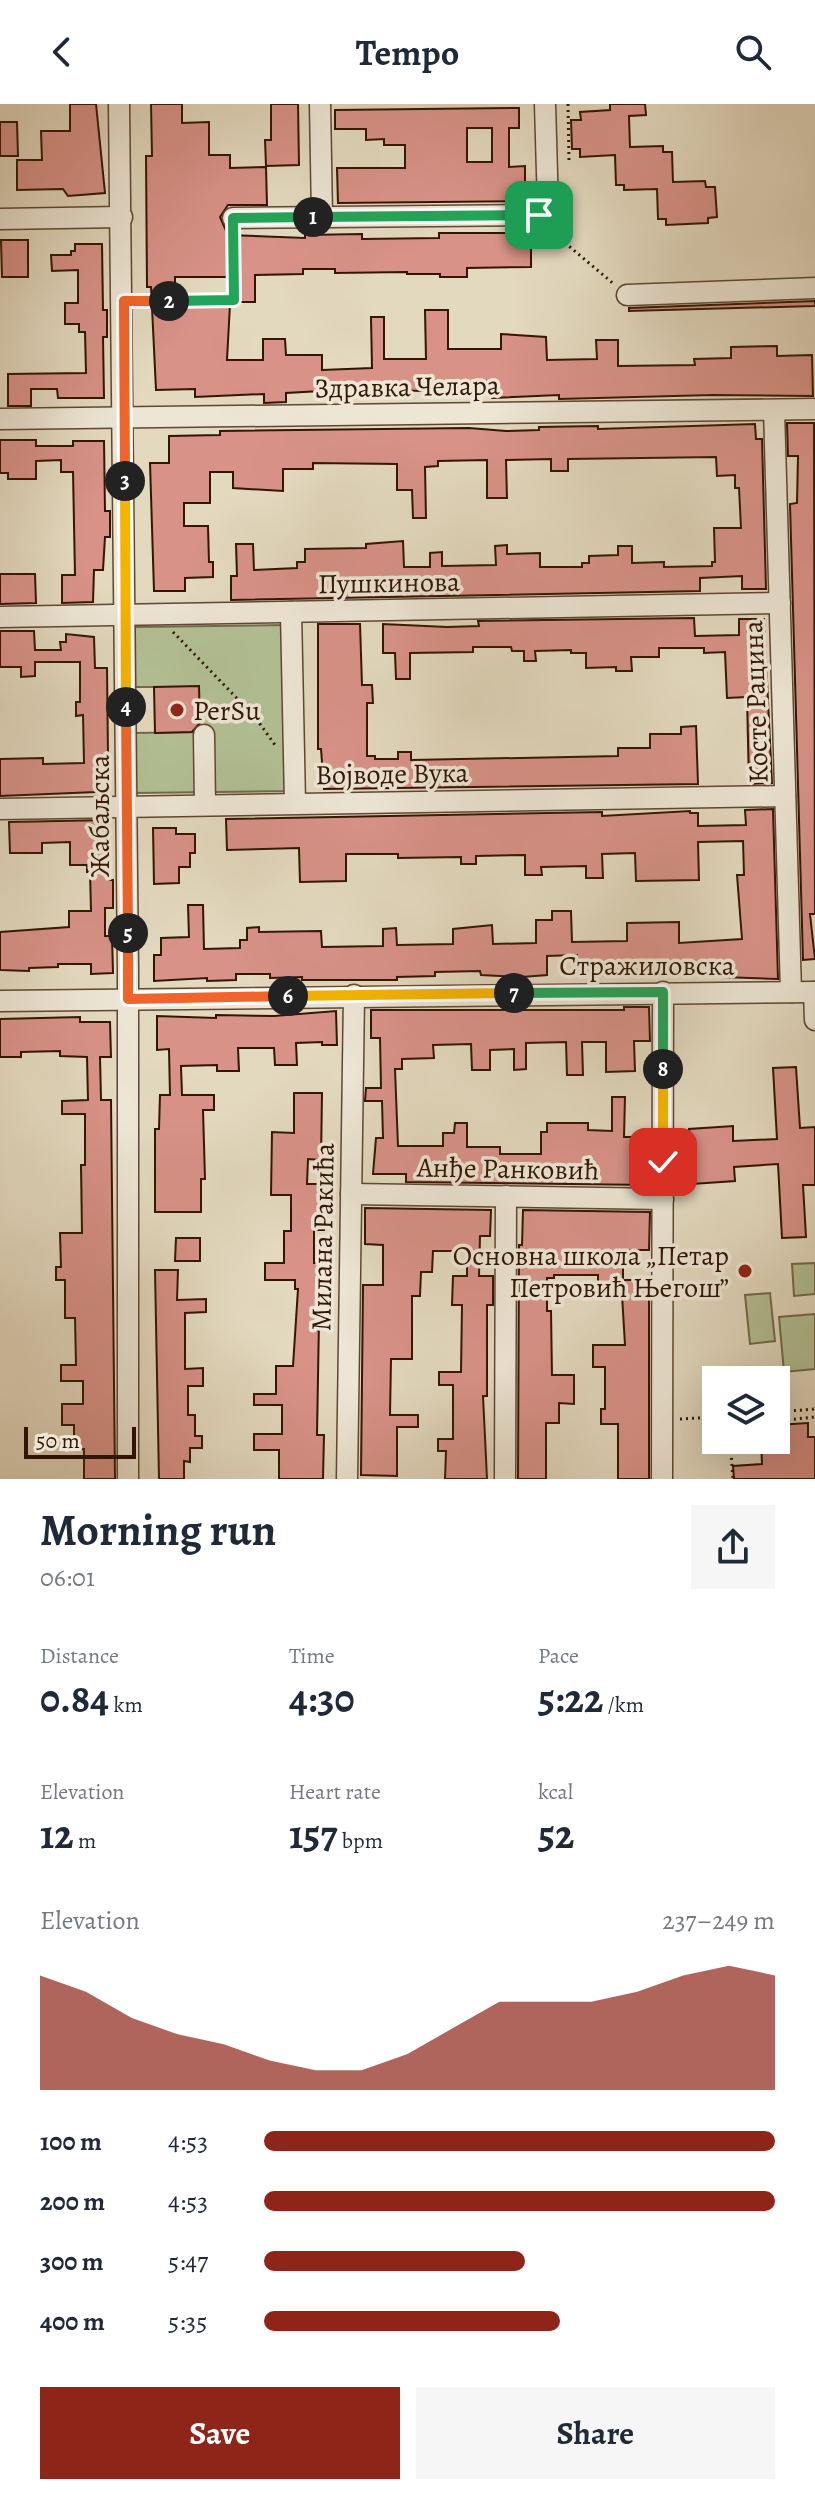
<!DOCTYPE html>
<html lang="en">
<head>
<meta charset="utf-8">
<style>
	:root { --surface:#fff; --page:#f6f6f7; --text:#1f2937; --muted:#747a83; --accent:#8f2418 }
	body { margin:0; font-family:Alegreya,serif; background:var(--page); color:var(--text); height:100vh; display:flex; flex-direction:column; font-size:30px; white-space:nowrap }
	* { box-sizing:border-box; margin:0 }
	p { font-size:26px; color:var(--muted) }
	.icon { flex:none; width:44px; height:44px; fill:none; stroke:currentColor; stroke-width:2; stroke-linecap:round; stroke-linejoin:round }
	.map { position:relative; height:1375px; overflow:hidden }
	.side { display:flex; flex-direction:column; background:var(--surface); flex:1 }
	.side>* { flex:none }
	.buttons { position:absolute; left:702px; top:1262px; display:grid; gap:16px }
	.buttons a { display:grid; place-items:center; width:88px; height:88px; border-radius:0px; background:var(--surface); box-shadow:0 8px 32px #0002; font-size:40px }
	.scale { position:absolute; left:24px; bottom:20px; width:112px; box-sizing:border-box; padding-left:8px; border:4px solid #331503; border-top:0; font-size:22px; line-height:28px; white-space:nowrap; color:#331503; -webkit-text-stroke:6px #ede6d5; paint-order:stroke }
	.pin { position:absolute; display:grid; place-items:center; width:68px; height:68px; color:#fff; margin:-34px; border-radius:16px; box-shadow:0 4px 12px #0006 }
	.km { position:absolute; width:40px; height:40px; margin:-20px; border-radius:50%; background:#222; color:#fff; font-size:22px; line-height:40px; text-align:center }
	.round { display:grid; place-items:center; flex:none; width:84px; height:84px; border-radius:0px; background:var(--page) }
	.head { display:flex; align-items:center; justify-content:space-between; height:136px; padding:0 40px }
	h1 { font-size:44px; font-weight:700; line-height:60px }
	.figures { display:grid; grid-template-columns:repeat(3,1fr); gap:12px; height:136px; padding:8px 40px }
	.figures div { display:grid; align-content:center }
	.figures b { font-size:40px; font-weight:700 }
	.figures small { font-size:22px; font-weight:400 }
	.figures p { font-size:22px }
	.chart { height:224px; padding:16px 40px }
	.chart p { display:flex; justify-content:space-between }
	.chart svg { width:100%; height:144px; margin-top:8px; fill:var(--accent); opacity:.7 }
	.button { display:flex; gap:16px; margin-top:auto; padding:16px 40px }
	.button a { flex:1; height:92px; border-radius:0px; background:var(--accent); color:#fff; font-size:32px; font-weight:700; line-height:92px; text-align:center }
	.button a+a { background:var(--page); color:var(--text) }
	ul { padding:0 40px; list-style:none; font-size:26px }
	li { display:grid; grid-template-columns:128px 96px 1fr; align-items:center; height:60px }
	li i { height:20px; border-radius:10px; background:var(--accent) }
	header { display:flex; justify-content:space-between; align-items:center; height:104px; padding:0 40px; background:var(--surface); font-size:36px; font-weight:700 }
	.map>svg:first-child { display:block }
</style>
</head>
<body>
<header><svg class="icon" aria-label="back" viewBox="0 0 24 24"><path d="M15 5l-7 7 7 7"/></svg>Tempo<svg class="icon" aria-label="search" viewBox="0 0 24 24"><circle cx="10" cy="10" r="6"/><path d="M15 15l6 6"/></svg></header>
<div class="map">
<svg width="815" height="1375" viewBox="0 0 815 1375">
	<rect width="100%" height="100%" fill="#e3d9bf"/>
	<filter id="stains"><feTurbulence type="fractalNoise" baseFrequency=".0025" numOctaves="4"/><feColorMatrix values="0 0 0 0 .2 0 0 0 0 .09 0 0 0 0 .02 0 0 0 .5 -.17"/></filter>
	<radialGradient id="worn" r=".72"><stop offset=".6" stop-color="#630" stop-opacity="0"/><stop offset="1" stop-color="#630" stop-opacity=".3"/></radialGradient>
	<g fill="#b2c094" stroke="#726a4c" stroke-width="2">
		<polygon points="285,521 287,687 136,689 135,629 199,628 199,583 135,583 134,523"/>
		<polygon points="815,1159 815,1190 794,1192 792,1160"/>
		<polygon points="770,1189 775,1237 750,1240 745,1191"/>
		<polygon points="815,1210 815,1265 784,1268 779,1213"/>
	</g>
	<g fill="#d89288" stroke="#331503" stroke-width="2" fill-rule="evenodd">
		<polygon points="70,0 96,0 105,89 68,92 63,85 17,86 17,56 42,56 41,27 70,27"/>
		<polygon points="151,0 182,0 182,19 209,18 209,51 230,51 230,64 266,63 267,101 228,101 220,113 228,131 305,134 305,131 362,130 362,135 439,134 439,129 531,129 531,163 467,164 467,173 440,173 440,170 407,170 407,168 335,169 335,165 303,165 303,170 255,171 255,198 240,198 240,173 175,173 175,201 230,200 227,256 263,256 263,235 285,235 286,251 322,251 322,266 372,264 371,213 384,213 384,255 426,255 425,206 448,206 448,245 501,245 501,230 546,233 547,256 597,255 596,236 618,236 618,262 695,261 694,255 731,254 731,243 777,242 777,252 812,251 813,292 713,291 559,295 559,291 492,294 492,277 455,278 455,288 357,285 286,289 286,298 264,299 264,290 195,293 195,285 156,286 151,183 147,183 146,52 152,52"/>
		<polygon points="271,0 298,0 299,61 266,62 265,36 271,36"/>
		<polygon points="610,0 645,0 646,11 629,12 630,43 663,42 663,48 672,48 673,78 705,77 706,83 715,83 717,113 708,114 708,119 666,121 666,115 658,115 657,85 624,86 624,81 616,81 615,51 580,53 580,45 572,45 571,16 581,16 580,8 610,6"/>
		<path d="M 519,4 L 519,24 L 509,24 L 509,63 L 525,62 L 525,97 L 338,99 L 337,64 L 405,64 L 405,41 L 384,41 L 384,35 L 366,36 L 366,25 L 335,25 L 335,6 ZM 467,24 L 492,24 L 492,58 L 467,58 Z"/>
		<polygon points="0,18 17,18 18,52 0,52"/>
		<polygon points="1,136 28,136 28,173 2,173"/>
		<polygon points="75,140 102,140 103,206 107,206 107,233 103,233 104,294 58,294 57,285 31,285 31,302 8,302 8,270 86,269 85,228 79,228 79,220 65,220 65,199 78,199 78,166 52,167 51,151 71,151 71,147 75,147"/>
		<polygon points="815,197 815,202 629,207 629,204"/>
		<polygon points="787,319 814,319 815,810 810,810 815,855 803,856 790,400 797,399 798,352 788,352"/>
		<polygon points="755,320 756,335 762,335 766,485 742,485 742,472 700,474 700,487 231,496 231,472 237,472 236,440 253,440 254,466 297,464 297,458 305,458 305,445 366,444 366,440 403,437 404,463 430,463 430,449 442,448 442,462 496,461 495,442 507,441 507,450 540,449 540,463 582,463 582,459 589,459 589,452 618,451 618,442 632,442 632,459 664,458 664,463 712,462 712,458 715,458 714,424 741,424 739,384 735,384 735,371 717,372 716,353 568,355 568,367 551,367 551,355 506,356 507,394 487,394 487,356 438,357 438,362 425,363 426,414 413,414 412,386 397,386 397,360 313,359 313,365 283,365 283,387 233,384 233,368 210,368 210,399 184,399 184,422 208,422 209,458 213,458 213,473 185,474 185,487 154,487 150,359 169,359 169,332 220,331 220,327 469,324 506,327 539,326 539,323 598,322 598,325"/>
		<polygon points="0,336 36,336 36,342 73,342 73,337 104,337 105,407 110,407 110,433 105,433 103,466 94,466 93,498 62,499 62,471 75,471 73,368 61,368 61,356 36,357 36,375 8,375 8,369 0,369"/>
		<polygon points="0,470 35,470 36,499 0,500"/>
		<polygon points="694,514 695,532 739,531 739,515 764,515 772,679 749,680 747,593 727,594 725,548 704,549 704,544 659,544 659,553 631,553 632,567 616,567 616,563 586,564 586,549 571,549 571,546 535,547 536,557 524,557 524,547 512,547 511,543 473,543 473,548 410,549 410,575 396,575 395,549 383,549 383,520 447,523 479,522 478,517"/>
		<polygon points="318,520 360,520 362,581 372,581 373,599 367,599 367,652 375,652 375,655 398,655 398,648 411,648 411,656 618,652 618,644 650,644 650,630 681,630 681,623 696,622 698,680 324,685 321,645 318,645"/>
		<polygon points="0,527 34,527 35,546 61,546 60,538 66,538 66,530 94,533 95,564 107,564 108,652 96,653 96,688 0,692 0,655 43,654 43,660 84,659 83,611 76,612 76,598 80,598 80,558 35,558 35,572 21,573 21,563 0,563"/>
		<polygon points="199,582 200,619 192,628 155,629 154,583"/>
		<polygon points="773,705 778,875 722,873 722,867 578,872 577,851 547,852 547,871 522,873 481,871 480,867 435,868 435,872 397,873 397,876 302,876 302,873 270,874 270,870 236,870 236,876 207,877 207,874 154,877 154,851 161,851 161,834 189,833 188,801 203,801 204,845 240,844 240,836 247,836 247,824 259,823 259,828 321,827 322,843 383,842 383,825 396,824 397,841 453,840 453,825 492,821 493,840 536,839 536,816 552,816 552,807 571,807 572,838 627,837 627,819 679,818 679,839 742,835 737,771 744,771 743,737 698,738 699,776 636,777 635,749 602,750 603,774 586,774 586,762 541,763 542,771 525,771 525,751 476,752 476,760 461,760 461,753 398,754 398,750 346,750 346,777 300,778 299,744 227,746 226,715 602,708 602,712 690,707 690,709 698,709 698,722 746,721 745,706"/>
		<polygon points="108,716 109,776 113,776 113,804 105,804 105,832 112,832 113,869 91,870 91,860 58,860 58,863 29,864 29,867 0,866 0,828 69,823 69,807 91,807 90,768 87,768 87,761 70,761 70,738 42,739 42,749 10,749 9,718"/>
		<polygon points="153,724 176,724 176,730 195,730 195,749 190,749 190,763 179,763 179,779 154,780"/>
		<polygon points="624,903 649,903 650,937 634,937 635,967 606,968 606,938 582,938 583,971 567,971 566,938 526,939 526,965 514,966 514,945 490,946 490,966 472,966 471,940 433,941 434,954 402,955 402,965 395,965 398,1042 443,1042 443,1029 454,1029 455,1019 467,1019 467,1043 500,1043 500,1050 541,1050 541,1028 547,1028 547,1019 588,1019 588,1026 612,1027 612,993 625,993 624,1033 635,1033 634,1051 642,1057 642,1062 650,1062 650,1081 406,1078 406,1070 373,1070 376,1034 383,1034 382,997 365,997 366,984 381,984 380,934 371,934 371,906 624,906"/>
		<polygon points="336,907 337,941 322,941 322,938 296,939 297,961 275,961 274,944 238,944 239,967 217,967 217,961 181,962 182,991 214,991 214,1006 203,1006 205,1075 201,1075 201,1108 155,1108 155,1025 159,1025 160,991 170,991 169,945 157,946 157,912 216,914 216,911 274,912"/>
		<polygon points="80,913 80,918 110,918 111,953 100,953 101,996 111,996 115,1375 84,1375 84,1345 74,1346 74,1321 62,1321 62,1300 83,1300 83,1277 61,1277 61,1261 76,1261 75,1214 65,1214 65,1176 56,1176 56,1163 61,1163 60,1129 82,1129 81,1061 85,1061 85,1010 62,1010 62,997 88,996 87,953 60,952 60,947 21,948 21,953 0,953 0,915"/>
		<polygon points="796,963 800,1024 815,1023 815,1081 803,1081 806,1133 782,1134 778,1060 734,1063 735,1077 692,1080 691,1065 696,1065 694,1042 690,1042 689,1025 733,1022 733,1037 777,1035 773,964"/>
		<polygon points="294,989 322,989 321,1056 308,1055 307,1080 320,1080 320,1096 324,1096 324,1126 314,1126 314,1159 320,1159 317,1331 324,1331 323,1375 279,1375 279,1346 254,1346 254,1330 282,1330 282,1301 254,1301 254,1290 276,1290 276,1262 293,1262 298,1185 295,1185 295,1176 265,1176 265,1159 284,1159 284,1127 291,1127 291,1091 271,1091 272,1028 294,1029"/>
		<polygon points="365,1104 491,1106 490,1132 480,1132 479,1172 493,1172 493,1201 487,1201 487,1292 483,1292 487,1375 445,1375 446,1347 438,1347 438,1335 453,1335 453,1281 439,1281 439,1268 461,1268 462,1201 452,1201 453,1172 467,1172 467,1147 433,1147 432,1168 421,1168 420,1192 412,1192 412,1255 391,1255 390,1311 418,1311 418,1323 397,1323 397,1372 361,1371 363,1181 383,1181 383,1141 365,1140"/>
		<polygon points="523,1106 650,1108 649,1146 623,1146 623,1176 649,1176 649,1375 618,1375 618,1320 601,1320 601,1305 605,1305 605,1263 593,1263 593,1241 625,1241 622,1191 598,1191 598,1171 554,1171 554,1174 547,1174 547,1207 551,1207 552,1271 574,1271 574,1300 559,1299 559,1319 546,1319 546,1375 518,1375 519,1141 522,1141"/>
		<polygon points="176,1134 200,1134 200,1157 175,1157"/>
		<polygon points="155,1166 178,1166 177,1196 206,1195 206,1208 185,1209 185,1265 203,1264 203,1282 188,1282 188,1311 195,1311 195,1332 202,1332 202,1344 190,1344 190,1358 184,1357 184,1375 159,1375"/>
		<polygon points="808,1319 808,1333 815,1333 815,1375 734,1375 733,1362 762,1360 761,1336 776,1336 776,1321"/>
	</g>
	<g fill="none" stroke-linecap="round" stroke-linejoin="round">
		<defs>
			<g id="minor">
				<polyline points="119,0 128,865 128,1375"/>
				<polyline points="320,0 322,113"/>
				<polyline points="233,114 542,111 548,104 545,0"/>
				<polyline points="0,115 122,113"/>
				<polyline points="627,191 815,184"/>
				<polyline points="774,306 791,888"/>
				<polyline points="0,315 815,305"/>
				<polyline points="291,508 295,699"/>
				<polyline points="0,513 780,499"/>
				<polyline points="204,631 205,701"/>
				<polyline points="0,705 785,692"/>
				<polyline points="814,888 815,916"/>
				<polyline points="0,897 815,888"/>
				<polyline points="351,1090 663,1095"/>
				<polyline points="347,1375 354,891"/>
				<polyline points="505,1375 506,1092"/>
				<polyline points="662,1375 663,888"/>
			</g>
		</defs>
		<use href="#minor" stroke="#5f4632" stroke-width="23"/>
		<g stroke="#331503" stroke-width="3" stroke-dasharray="2 4" stroke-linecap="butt">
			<polyline points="568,0 569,57"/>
			<polyline points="551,127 615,181"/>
			<polyline points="139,197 234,196 233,130"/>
			<polyline points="173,528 255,613 275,641"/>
			<polyline points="776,1308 815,1305"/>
			<polyline points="680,1315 716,1313"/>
			<polyline points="776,1317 815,1313"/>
			<polyline points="730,1336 733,1375"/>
		</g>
		<use href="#minor" stroke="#ede6d5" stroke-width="20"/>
	</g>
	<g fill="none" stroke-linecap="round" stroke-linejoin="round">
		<defs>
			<polyline id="split-1" points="313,113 539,111"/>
			<polyline id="split-2" points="169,197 234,196 233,114 313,113"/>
			<polyline id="split-3" points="125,377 124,197 169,197"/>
			<polyline id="split-4" points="125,377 126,603"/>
			<polyline id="split-5" points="126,603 128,829"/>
			<polyline id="split-6" points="128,829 128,895 288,892"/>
			<polyline id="split-7" points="288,892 514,889"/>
			<polyline id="split-8" points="514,889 663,888 663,965"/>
			<polyline id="split-9" points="663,965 663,1058"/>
		</defs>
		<use href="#split-1" stroke="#fff" stroke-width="16"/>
		<use href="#split-2" stroke="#fff" stroke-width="16"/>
		<use href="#split-3" stroke="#fff" stroke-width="16"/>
		<use href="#split-4" stroke="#fff" stroke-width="16"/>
		<use href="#split-5" stroke="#fff" stroke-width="16"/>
		<use href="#split-6" stroke="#fff" stroke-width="16"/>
		<use href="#split-7" stroke="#fff" stroke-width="16"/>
		<use href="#split-8" stroke="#fff" stroke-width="16"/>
		<use href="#split-9" stroke="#fff" stroke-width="16"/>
		<use href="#split-1" stroke="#22a559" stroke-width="10"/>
		<use href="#split-2" stroke="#22a559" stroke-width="10"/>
		<use href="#split-3" stroke="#f0652b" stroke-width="10"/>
		<use href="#split-4" stroke="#f5b400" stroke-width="10"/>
		<use href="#split-5" stroke="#f0652b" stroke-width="10"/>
		<use href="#split-6" stroke="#f0652b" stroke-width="10"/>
		<use href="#split-7" stroke="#f5b400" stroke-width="10"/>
		<use href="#split-8" stroke="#22a559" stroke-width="10"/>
		<use href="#split-9" stroke="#f5b400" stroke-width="10"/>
	</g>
	<g fill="#8f2418" stroke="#ede6d5" stroke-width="3">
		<circle cx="177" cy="606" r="8"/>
		<circle cx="745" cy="1167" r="8"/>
	</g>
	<g text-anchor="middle" stroke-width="7" stroke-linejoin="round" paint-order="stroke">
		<g font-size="28" fill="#331503" stroke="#ede6d5">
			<text transform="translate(407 282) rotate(-1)" y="10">Здравка Челара</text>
			<text transform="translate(389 478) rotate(-1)" y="10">Пушкинова</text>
			<text transform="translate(755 598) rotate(-92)" y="10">Косте Рацина</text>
			<text transform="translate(392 669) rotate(-1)" y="10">Војводе Вука</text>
			<text transform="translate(99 712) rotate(-90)" y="10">Жабаљска</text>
			<text x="647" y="871">Стражиловска</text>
			<text transform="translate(508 1064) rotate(1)" y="10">Анђе Ранковић</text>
			<text transform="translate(322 1133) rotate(-89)" y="10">Милана Ракића</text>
		</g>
		<g font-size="28" fill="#331503" stroke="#ede6d5" text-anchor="start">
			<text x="193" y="616">PerSu</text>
			<text x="729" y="1161" text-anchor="end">Основна школа „Петар<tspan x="729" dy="32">Петровић Његош”</tspan></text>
		</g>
	</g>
	<rect width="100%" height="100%" filter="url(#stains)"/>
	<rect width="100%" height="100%" fill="url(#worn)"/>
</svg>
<div class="buttons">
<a><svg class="icon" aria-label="layers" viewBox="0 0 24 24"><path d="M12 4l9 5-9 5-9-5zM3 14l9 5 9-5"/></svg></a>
</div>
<div class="scale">50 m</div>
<div class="pin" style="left:539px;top:111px;background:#1e9e55"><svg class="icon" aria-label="arrive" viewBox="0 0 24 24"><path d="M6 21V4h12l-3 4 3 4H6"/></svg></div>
<div class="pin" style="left:663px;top:1058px;background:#d93025"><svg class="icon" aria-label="check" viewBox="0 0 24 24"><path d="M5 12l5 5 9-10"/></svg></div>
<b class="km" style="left:313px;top:113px">1</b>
<b class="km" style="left:169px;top:197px">2</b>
<b class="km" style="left:125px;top:377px">3</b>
<b class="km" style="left:126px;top:603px">4</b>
<b class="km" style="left:128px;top:829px">5</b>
<b class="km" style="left:288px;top:892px">6</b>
<b class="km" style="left:514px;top:889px">7</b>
<b class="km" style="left:663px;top:965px">8</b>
</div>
<section class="side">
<div class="head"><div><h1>Morning run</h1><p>06:01</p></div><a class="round"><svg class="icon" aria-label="share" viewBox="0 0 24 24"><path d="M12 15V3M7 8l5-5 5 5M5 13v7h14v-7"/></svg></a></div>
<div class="figures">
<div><p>Distance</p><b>0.84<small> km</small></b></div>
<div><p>Time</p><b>4:30</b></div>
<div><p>Pace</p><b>5:22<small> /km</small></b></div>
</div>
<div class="figures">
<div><p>Elevation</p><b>12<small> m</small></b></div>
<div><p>Heart rate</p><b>157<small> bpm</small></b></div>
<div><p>kcal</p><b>52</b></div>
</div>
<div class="chart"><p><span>Elevation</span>237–249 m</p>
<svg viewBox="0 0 160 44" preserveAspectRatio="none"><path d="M0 44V9L10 14L20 22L30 27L40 30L50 35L60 38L70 38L80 33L90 25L100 17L110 17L120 17L130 14L140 9L150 6L160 9V44z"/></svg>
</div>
<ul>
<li><b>100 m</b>4:53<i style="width:100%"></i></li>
<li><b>200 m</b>4:53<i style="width:100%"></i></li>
<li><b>300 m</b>5:47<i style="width:51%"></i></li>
<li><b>400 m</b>5:35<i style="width:58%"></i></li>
</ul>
<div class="button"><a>Save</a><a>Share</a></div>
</section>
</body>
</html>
